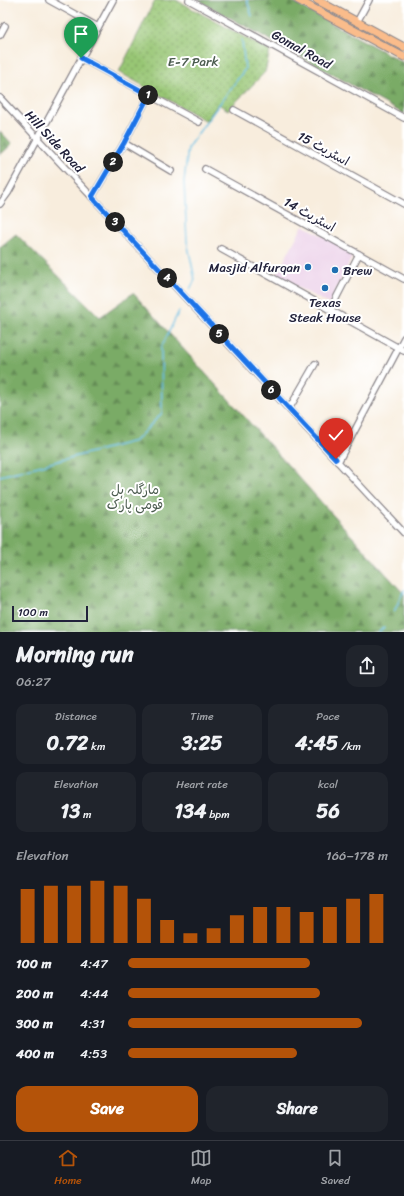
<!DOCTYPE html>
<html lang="en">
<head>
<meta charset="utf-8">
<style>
	:root { --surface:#171b24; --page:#20242c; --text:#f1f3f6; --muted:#9ea1a6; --line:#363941; --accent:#b45309 }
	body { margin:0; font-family:Sriracha,"Playpen Sans Arabic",sans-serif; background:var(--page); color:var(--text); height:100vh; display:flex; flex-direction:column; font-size:15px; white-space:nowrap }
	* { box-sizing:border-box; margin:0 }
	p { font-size:13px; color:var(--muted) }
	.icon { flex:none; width:22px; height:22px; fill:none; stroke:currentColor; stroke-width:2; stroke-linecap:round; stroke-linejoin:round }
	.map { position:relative; height:632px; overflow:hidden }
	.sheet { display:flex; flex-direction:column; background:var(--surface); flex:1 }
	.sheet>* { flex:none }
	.scale { position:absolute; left:12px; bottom:10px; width:76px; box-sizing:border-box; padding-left:4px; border:2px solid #22223b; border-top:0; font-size:11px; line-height:14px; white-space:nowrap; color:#22223b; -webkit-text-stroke:3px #fff; paint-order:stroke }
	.pin { position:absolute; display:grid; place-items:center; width:34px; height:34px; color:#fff; margin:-41px -17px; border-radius:50% 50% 50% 0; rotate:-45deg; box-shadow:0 0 4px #0007 }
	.pin .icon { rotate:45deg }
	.km { position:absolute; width:20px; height:20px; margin:-10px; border-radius:50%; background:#222; color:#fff; font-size:11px; line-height:20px; text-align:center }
	.round { display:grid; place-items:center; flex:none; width:42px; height:42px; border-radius:12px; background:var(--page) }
	.headline { display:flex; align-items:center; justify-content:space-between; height:68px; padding:0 16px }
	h1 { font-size:22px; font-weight:700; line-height:30px }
	.figures { display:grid; grid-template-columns:repeat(3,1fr); gap:6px; height:68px; padding:4px 16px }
	.figures div { display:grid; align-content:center; border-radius:10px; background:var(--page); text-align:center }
	.figures b { font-size:20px; font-weight:700 }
	.figures small { font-size:11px; font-weight:400 }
	.figures p { font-size:11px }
	.chart { height:112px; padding:8px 16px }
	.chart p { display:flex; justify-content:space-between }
	.chart svg { width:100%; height:72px; margin-top:4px; stroke:var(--accent); stroke-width:6 }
	.action { display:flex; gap:8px; margin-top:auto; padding:8px 16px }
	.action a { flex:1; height:46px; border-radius:12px; background:var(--accent); color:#fff; font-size:16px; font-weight:700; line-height:46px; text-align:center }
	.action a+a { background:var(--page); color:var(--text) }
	ul { padding:0 16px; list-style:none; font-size:13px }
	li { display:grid; grid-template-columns:64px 48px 1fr; align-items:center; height:30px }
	li i { height:10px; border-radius:5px; background:var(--accent) }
	.dock { display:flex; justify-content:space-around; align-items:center; height:56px; border-top:1px solid var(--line); background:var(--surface); font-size:11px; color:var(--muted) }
	.dock a { display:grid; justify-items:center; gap:2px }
	.dock .selected { color:var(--accent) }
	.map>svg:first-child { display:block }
</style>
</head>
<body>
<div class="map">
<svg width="404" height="632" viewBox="0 0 404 632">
	<defs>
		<pattern id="grass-dots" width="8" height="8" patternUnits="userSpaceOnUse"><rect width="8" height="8" fill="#98c674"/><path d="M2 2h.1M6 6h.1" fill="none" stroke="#7ca060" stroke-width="1.8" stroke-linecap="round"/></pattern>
		<pattern id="forest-firs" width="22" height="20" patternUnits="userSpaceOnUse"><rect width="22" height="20" fill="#7aab66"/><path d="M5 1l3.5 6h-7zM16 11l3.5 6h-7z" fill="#648b55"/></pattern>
	</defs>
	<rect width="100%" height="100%" fill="#fff"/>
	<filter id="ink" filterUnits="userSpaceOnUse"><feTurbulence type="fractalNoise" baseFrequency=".025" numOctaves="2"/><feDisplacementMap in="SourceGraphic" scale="8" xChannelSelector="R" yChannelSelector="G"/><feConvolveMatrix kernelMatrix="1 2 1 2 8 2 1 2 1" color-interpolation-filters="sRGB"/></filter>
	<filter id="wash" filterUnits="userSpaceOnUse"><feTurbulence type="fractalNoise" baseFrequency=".012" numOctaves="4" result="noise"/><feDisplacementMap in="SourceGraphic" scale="16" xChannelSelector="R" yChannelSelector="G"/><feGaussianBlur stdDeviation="0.9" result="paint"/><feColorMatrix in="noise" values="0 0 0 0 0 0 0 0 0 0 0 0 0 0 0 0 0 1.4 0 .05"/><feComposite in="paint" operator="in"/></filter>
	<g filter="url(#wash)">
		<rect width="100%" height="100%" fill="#f8eddd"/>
		<polygon fill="#ecd1e9" points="303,225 354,253 329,304 276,276"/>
		<polygon fill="url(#grass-dots)" stroke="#5d7458" points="155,0 176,0 270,51 265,72 228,110 218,104 206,121 119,72"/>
		<g fill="url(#forest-firs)" stroke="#4e6650">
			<polygon points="198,0 289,0 404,63 404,114"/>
			<polygon points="0,131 12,144 0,155"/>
			<polygon points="16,234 100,317 133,293 404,594 404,632 0,632 0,247"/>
		</g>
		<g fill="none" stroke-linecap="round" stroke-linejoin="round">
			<g stroke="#65bde2" stroke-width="1.5">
				<polyline points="247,0 252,16"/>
				<polyline points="190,289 195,280 187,241 184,182 188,147 245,69 242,40"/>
				<polyline points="0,476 135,441 162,413 161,348 179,311"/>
				<polyline points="394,612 404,590"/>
				<polyline points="379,632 384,627"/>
			</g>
		</g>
	</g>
	<g filter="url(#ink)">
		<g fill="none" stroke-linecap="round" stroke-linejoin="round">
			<defs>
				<g id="minor">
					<polyline points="49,0 98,27"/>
					<polyline points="189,0 404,118"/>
					<polyline points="357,22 369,0"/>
					<polyline points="0,35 5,26"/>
					<polyline points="81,58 199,122"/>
					<polyline points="0,98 404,533"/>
					<polyline points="234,110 404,204"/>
					<polyline points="124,143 171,171"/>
					<polyline points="205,169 404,279"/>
					<polyline points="92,197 124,143 149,95"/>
					<polyline points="0,204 8,193 113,0"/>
					<polyline points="221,249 404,351"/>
					<polyline points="330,310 359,254"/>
					<polyline points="289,409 315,364"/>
					<polyline points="338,462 404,338"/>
				</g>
				<g id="major">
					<polyline points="298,0 404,57"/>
					<polyline points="317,0 404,47"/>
				</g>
			</defs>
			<use href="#minor" stroke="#8d888c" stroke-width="8"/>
			<use href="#major" stroke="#8d888c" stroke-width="9"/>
			<use href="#minor" stroke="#fff" stroke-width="5.5"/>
			<use href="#major" stroke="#fabc8b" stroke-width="7"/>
		</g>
	</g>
	<g fill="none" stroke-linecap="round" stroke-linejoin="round" filter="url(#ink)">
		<defs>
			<polyline id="route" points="81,58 149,95 124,143 92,197 336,459"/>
		</defs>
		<use href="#route" stroke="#fff" stroke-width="8"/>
		<use href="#route" stroke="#1a73e8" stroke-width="5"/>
	</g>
	<g fill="#1f6fb2" stroke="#fff" stroke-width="1.5">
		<circle cx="308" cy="267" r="4"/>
		<circle cx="335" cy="270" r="4"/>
		<circle cx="325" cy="288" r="4"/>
	</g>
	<g text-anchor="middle" stroke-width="4" stroke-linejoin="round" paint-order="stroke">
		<g font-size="13" fill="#22223b" stroke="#fff">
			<text transform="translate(302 49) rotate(29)" y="5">Gomal Road</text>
			<text transform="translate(55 141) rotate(47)" y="5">Hill Side Road</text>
			<text transform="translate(324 148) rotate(29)" y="5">اسٹریٹ 15</text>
			<text transform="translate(310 214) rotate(29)" y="5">اسٹریٹ 14</text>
		</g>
		<g font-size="13" fill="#4b5b4f" stroke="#fff">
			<text x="193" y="66">E-7 Park</text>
			<text x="135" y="494">مارگلہ ہل<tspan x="135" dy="15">قومی پارک</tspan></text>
		</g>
		<g font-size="13" fill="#22223b" stroke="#fff" text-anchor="end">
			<text x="300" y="272">Masjid Alfurqan</text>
			<text x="343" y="275" text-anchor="start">Brew</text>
			<text x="325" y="307" text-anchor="middle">Texas<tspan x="325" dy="15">Steak House</tspan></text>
		</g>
	</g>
</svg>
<div class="scale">100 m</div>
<div class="pin" style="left:81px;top:58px;background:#1e9e55"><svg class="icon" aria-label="arrive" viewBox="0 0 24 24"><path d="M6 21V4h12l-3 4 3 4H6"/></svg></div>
<div class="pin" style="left:336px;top:459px;background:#d93025"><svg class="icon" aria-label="check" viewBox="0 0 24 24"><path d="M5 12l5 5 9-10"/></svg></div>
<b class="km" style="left:148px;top:95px">1</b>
<b class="km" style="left:113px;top:162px">2</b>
<b class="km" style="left:115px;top:222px">3</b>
<b class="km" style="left:167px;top:278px">4</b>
<b class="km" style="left:219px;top:334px">5</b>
<b class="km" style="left:271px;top:390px">6</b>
</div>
<section class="sheet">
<div class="headline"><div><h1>Morning run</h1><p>06:27</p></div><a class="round"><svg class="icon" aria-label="share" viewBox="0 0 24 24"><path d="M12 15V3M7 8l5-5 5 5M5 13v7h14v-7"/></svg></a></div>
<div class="figures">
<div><p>Distance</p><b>0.72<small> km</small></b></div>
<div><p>Time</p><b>3:25</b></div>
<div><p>Pace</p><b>4:45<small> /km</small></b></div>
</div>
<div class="figures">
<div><p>Elevation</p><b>13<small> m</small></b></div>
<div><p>Heart rate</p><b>134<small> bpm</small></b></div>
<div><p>kcal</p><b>56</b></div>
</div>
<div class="chart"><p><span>Elevation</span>166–178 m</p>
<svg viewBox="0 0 160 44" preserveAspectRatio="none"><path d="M5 44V11M15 44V9M25 44V9M35 44V6M45 44V9M55 44V17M65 44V30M75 44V38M85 44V35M95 44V27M105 44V22M115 44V22M125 44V25M135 44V22M145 44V17M155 44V14"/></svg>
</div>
<ul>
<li><b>100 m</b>4:47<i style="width:70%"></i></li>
<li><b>200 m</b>4:44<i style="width:74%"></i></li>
<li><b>300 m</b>4:31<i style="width:90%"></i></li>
<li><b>400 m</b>4:53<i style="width:65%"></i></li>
</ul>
<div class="action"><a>Save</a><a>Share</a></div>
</section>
<nav class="dock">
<a class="selected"><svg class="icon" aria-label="home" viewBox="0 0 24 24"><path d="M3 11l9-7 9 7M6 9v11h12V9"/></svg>Home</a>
<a><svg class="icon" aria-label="map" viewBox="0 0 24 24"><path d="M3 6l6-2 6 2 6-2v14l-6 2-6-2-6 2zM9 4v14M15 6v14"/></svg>Map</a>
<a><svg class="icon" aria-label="saved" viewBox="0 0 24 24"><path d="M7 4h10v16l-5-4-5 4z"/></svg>Saved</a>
</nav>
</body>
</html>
